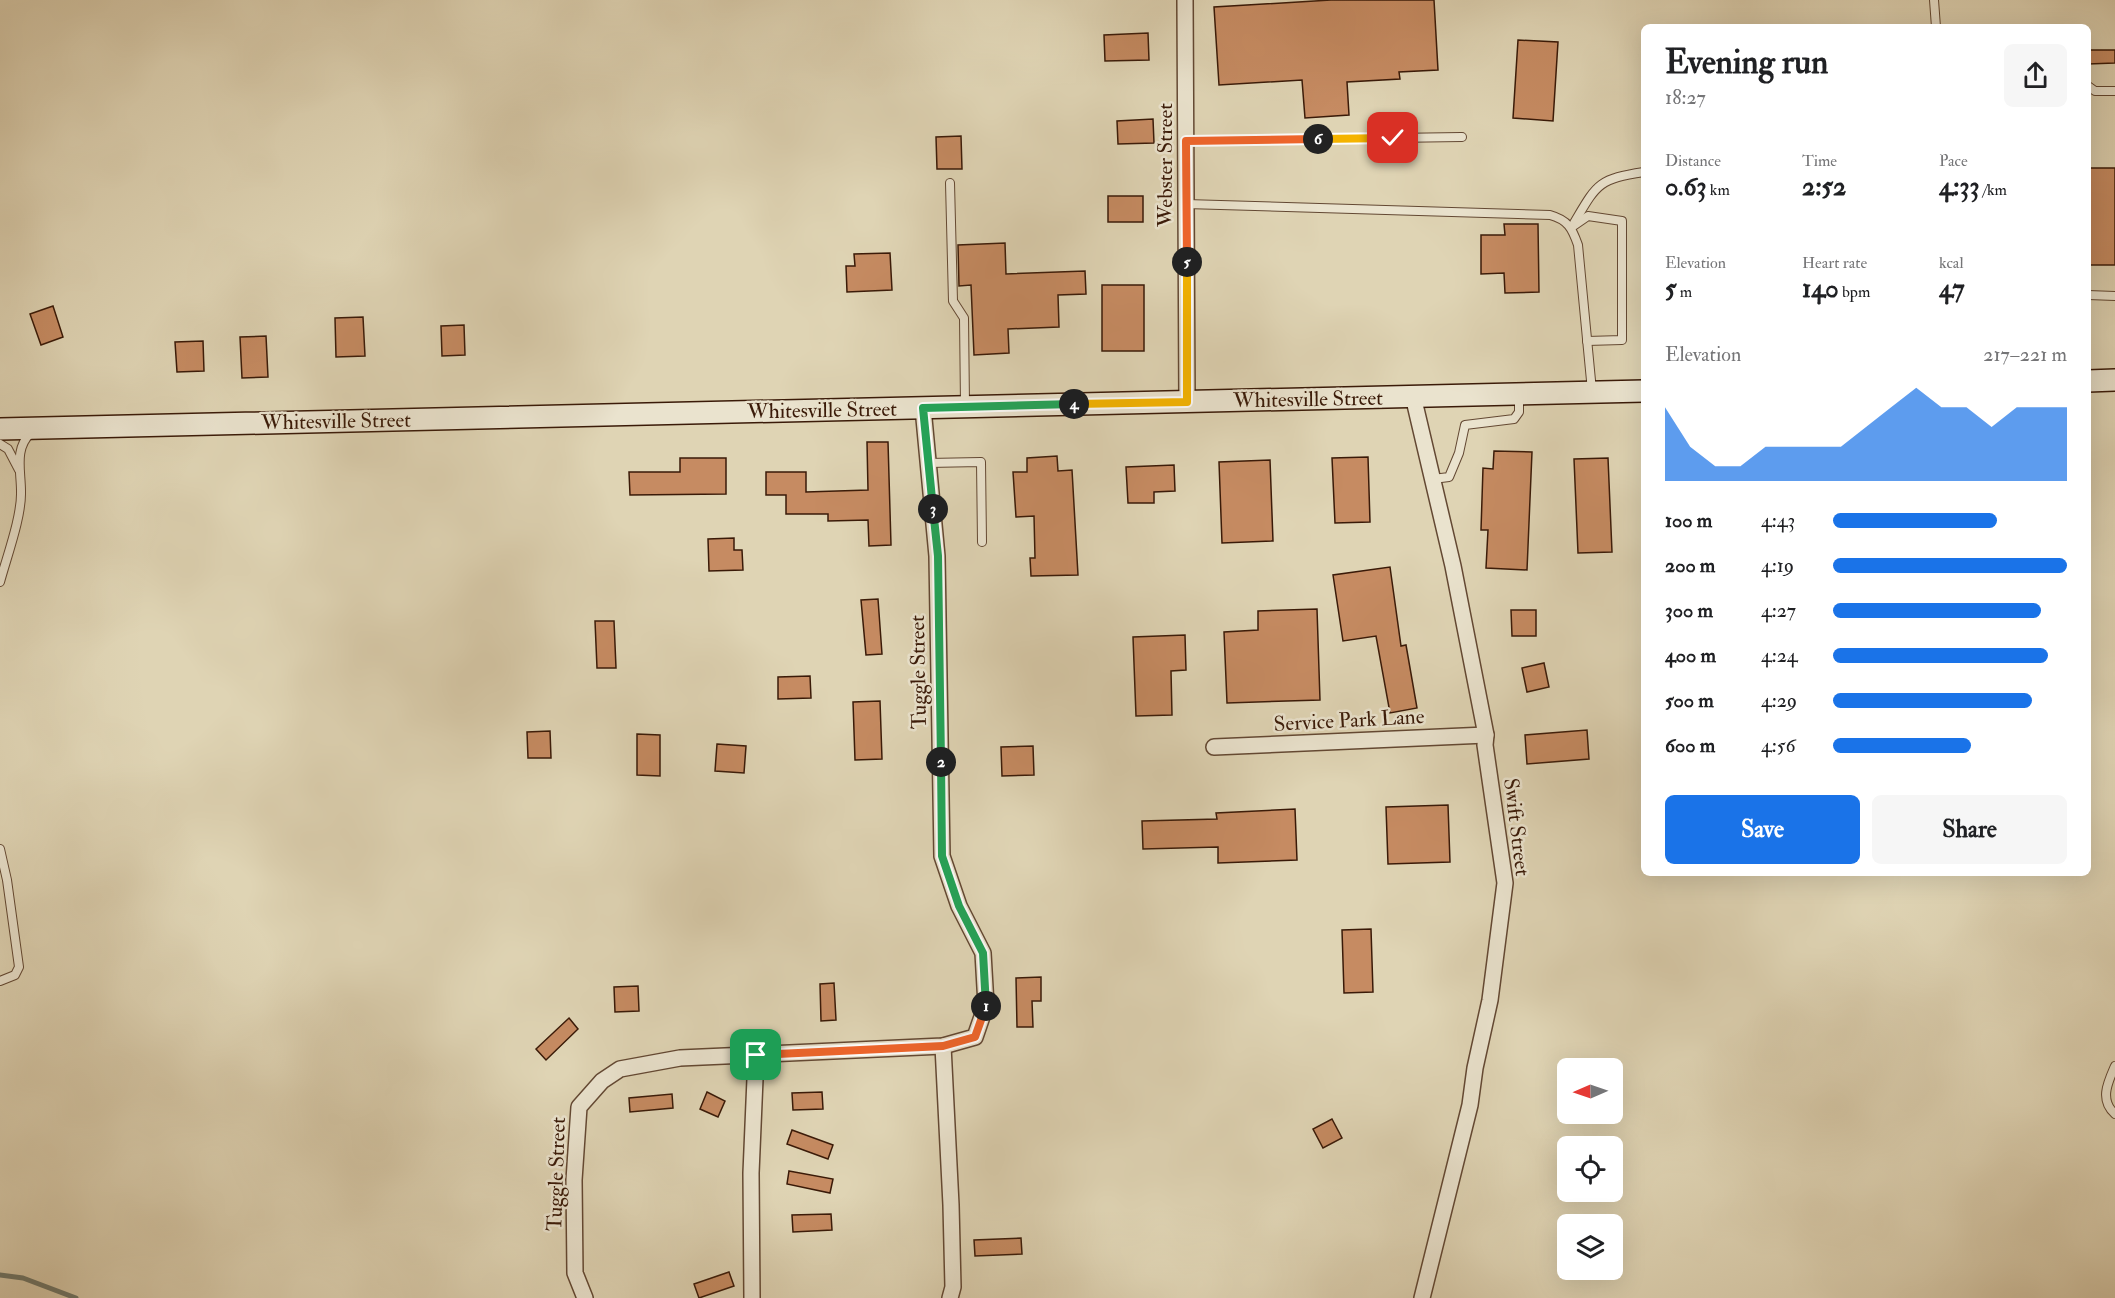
<!DOCTYPE html>
<html lang="en">
<head>
<meta charset="utf-8">
<style>
	:root { --surface:#fff; --page:#f6f6f6; --text:#202124; --muted:#757577; --accent:#1a73e8 }
	body { margin:0; font-family:"IM FELL Double Pica",serif; background:var(--page); color:var(--text); height:100vh; display:flex; flex-direction:column; font-size:22px; white-space:nowrap }
	* { box-sizing:border-box; margin:0 }
	p { font-size:20px; color:var(--muted) }
	.icon { flex:none; width:33px; height:33px; fill:none; stroke:currentColor; stroke-width:2; stroke-linecap:round; stroke-linejoin:round }
	.map { position:relative; flex:1; overflow:hidden }
	.details { position:absolute; left:1641px; top:24px; width:450px; height:852px; display:flex; flex-direction:column; background:var(--surface); border-radius:9px; box-shadow:0 6px 24px #0002 }
	.details>* { flex:none }
	.needle { width:39px; rotate:268deg }
	.controls { position:absolute; left:1557px; top:1058px; display:grid; gap:12px }
	.controls a { display:grid; place-items:center; width:66px; height:66px; border-radius:9px; background:var(--surface); box-shadow:0 6px 24px #0002; font-size:30px }
	.pin { position:absolute; display:grid; place-items:center; width:51px; height:51px; color:#fff; margin:-26px; border-radius:12px; box-shadow:0 3px 9px #0006 }
	.km { position:absolute; width:30px; height:30px; margin:-15px; border-radius:50%; background:#222; color:#fff; font-size:16px; line-height:30px; text-align:center }
	.round { display:grid; place-items:center; flex:none; width:63px; height:63px; border-radius:9px; background:var(--page) }
	.head { display:flex; align-items:center; justify-content:space-between; height:102px; padding:0 24px }
	h1 { font-size:33px; font-weight:700; line-height:45px }
	.stats { display:grid; grid-template-columns:repeat(3,1fr); gap:9px; height:102px; padding:6px 24px }
	.stats div { display:grid; align-content:center }
	.stats b { font-size:26px; font-weight:700 }
	.stats small { font-size:16px; font-weight:400 }
	.stats p { font-size:16px }
	.chart { height:168px; padding:12px 24px }
	.chart p { display:flex; justify-content:space-between }
	.chart svg { width:100%; height:108px; margin-top:6px; fill:var(--accent); opacity:.7 }
	.action { display:flex; gap:12px; margin-top:auto; padding:12px 24px }
	.action a { flex:1; height:69px; border-radius:9px; background:var(--accent); color:#fff; font-size:24px; font-weight:700; line-height:69px; text-align:center }
	.action a+a { background:var(--page); color:var(--text) }
	ul { padding:0 24px; list-style:none; font-size:20px }
	li { display:grid; grid-template-columns:96px 72px 1fr; align-items:center; height:45px }
	li i { height:15px; border-radius:8px; background:var(--accent) }
	.map>svg:first-child { display:block }
</style>
</head>
<body>
<div class="map">
<svg width="2115" height="1298" viewBox="0 0 2115 1298">
	<rect width="100%" height="100%" fill="#dfd4b4"/>
	<filter id="stains"><feTurbulence type="fractalNoise" baseFrequency=".00333" numOctaves="4"/><feColorMatrix values="0 0 0 0 .2 0 0 0 0 .09 0 0 0 0 .02 0 0 0 .5 -.17"/></filter>
	<radialGradient id="worn" r=".72"><stop offset=".6" stop-color="#630" stop-opacity="0"/><stop offset="1" stop-color="#630" stop-opacity=".3"/></radialGradient>
	<g fill="none" stroke-linecap="round" stroke-linejoin="round">
		<polyline stroke="#6f796d" stroke-width="5" points="0,1275 23,1278 76,1298"/>
	</g>
	<g fill="#c68b62" stroke="#3a1a08" stroke-width="1.5">
		<polygon points="1331,0 1434,0 1438,70 1399,72 1400,79 1347,82 1349,115 1305,118 1302,80 1219,85 1214,7"/>
		<polygon points="1148,33 1149,60 1105,61 1104,35"/>
		<polygon points="1518,40 1558,42 1553,121 1513,118"/>
		<polygon points="2088,50 2115,50 2115,63 2088,64"/>
		<polygon points="1153,119 1154,143 1118,144 1117,121"/>
		<polygon points="961,136 962,169 937,169 936,137"/>
		<rect x="2088" y="168" width="27" height="97"/>
		<rect x="1108" y="196" width="35" height="26"/>
		<polygon points="1504,224 1538,224 1539,292 1505,293 1504,273 1481,274 1481,235 1505,235"/>
		<polygon points="1005,243 1006,274 1085,271 1086,294 1058,295 1059,327 1008,329 1009,353 974,355 971,285 959,286 958,245"/>
		<polygon points="890,253 892,290 847,292 846,266 855,266 854,254"/>
		<rect x="1102" y="285" width="42" height="66"/>
		<polygon points="53,306 63,337 41,345 30,314"/>
		<polygon points="363,317 365,356 336,357 335,318"/>
		<polygon points="464,325 465,355 442,356 441,326"/>
		<polygon points="266,336 268,377 242,378 240,337"/>
		<polygon points="203,341 204,371 177,372 175,342"/>
		<polygon points="867,442 888,442 891,545 869,546 868,520 828,521 828,514 786,514 786,495 766,495 766,472 806,472 806,492 868,490"/>
		<polygon points="1494,451 1532,452 1527,570 1486,568 1488,530 1481,530 1483,468 1493,469"/>
		<polygon points="1057,456 1058,471 1072,470 1078,575 1031,576 1030,558 1035,558 1034,516 1016,517 1013,472 1027,472 1027,458"/>
		<polygon points="1368,457 1370,522 1335,523 1332,458"/>
		<polygon points="680,458 726,458 726,494 630,495 629,472 680,472"/>
		<polygon points="1608,458 1612,552 1578,553 1574,459"/>
		<polygon points="1270,460 1273,541 1222,543 1219,462"/>
		<polygon points="1174,465 1175,491 1154,492 1154,503 1128,503 1126,467"/>
		<polygon points="734,538 734,550 742,550 743,570 709,571 708,539"/>
		<polygon points="1390,567 1401,646 1406,645 1417,708 1390,713 1376,636 1343,641 1333,575"/>
		<polygon points="878,599 882,654 866,655 861,600"/>
		<polygon points="1317,609 1320,700 1227,703 1224,632 1258,630 1258,611"/>
		<polygon points="1511,610 1536,610 1536,636 1512,636"/>
		<polygon points="595,621 614,621 616,668 597,668"/>
		<polygon points="1185,635 1186,670 1171,671 1172,715 1136,716 1133,637"/>
		<polygon points="1544,663 1549,687 1527,692 1522,668"/>
		<polygon points="810,676 811,698 778,699 778,677"/>
		<polygon points="880,701 882,759 855,760 853,702"/>
		<polygon points="1587,730 1589,759 1527,764 1525,735"/>
		<polygon points="550,731 551,758 528,758 527,732"/>
		<polygon points="637,734 660,735 660,776 637,775"/>
		<polygon points="717,744 746,746 744,773 715,771"/>
		<polygon points="1033,746 1034,775 1002,776 1001,747"/>
		<polygon points="1448,805 1450,862 1388,864 1386,807"/>
		<polygon points="1295,809 1297,860 1218,863 1218,847 1143,849 1142,821 1217,819 1216,813"/>
		<polygon points="1371,929 1373,992 1344,993 1342,930"/>
		<polygon points="1041,977 1041,1001 1032,1001 1033,1027 1017,1027 1016,978"/>
		<polygon points="834,983 836,1020 821,1021 820,984"/>
		<polygon points="638,986 639,1011 615,1012 614,987"/>
		<polygon points="569,1018 578,1029 546,1060 536,1049"/>
		<polygon points="707,1092 725,1101 718,1117 700,1109"/>
		<polygon points="822,1092 823,1109 793,1110 792,1093"/>
		<polygon points="672,1094 673,1108 630,1112 629,1098"/>
		<polygon points="1332,1119 1342,1138 1323,1148 1313,1129"/>
		<polygon points="792,1130 833,1145 828,1159 787,1144"/>
		<polygon points="789,1171 833,1179 830,1193 787,1184"/>
		<polygon points="831,1214 832,1230 793,1232 792,1215"/>
		<polygon points="1021,1238 1022,1254 975,1256 974,1240"/>
		<polygon points="729,1272 734,1286 699,1298 694,1284"/>
	</g>
	<g fill="none" stroke-linecap="round" stroke-linejoin="round">
		<defs>
			<g id="lane">
				<polyline points="1934,0 1936,27"/>
				<polyline points="2088,86 2095,91 2115,91"/>
				<polyline points="1186,141 1462,137"/>
				<polyline points="950,183 953,301 964,318 965,405"/>
				<path d="M 1186,204 L 1550,215 C 1568,220 1572,228 1578,245 L 1592,391"/>
				<path d="M 1574,223 C 1597,184 1598,179 1644,172"/>
				<polyline points="1572,227 1588,216 1622,221 1622,340 1587,341"/>
				<polyline points="2088,295 2115,296"/>
				<polyline points="0,444 8,449 19,470"/>
				<polyline points="928,463 981,462 982,542"/>
				<polyline points="1433,479 1449,477 1459,453 1465,425 1514,419 1519,412 1519,396"/>
				<path d="M 0,582 C 7,556 22,516 21,491 C 21,471 14,448 31,433"/>
				<polyline points="0,849 7,880 19,967 15,975 0,981"/>
				<path d="M 2115,1066 C 2108,1082 2099,1100 2115,1114"/>
			</g>
			<g id="street">
				<polyline points="1185,0 1187,402"/>
				<polyline points="1413,396 1453,566 1486,735 1485,745 1505,883 1490,1000 1475,1068 1470,1105 1422,1298"/>
				<polyline points="1214,747 1486,735"/>
				<polyline points="943,1046 951,1205 953,1287 950,1298"/>
				<polyline points="585,1298 575,1273 574,1180 579,1107 602,1081 620,1069 680,1058 943,1046 975,1037 986,1005 983,953 959,906 942,856 937,556 923,408"/>
				<polyline points="752,1298 751,1173 756,1055"/>
			</g>
			<g id="secondary">
				<polyline points="2088,381 2115,380"/>
				<polyline points="0,429 1644,391"/>
			</g>
		</defs>
		<use href="#lane" stroke="#634833" stroke-width="10"/>
		<use href="#street" stroke="#634833" stroke-width="18"/>
		<use href="#secondary" stroke="#3a1a08" stroke-width="24"/>
		<use href="#lane" stroke="#eae3ce" stroke-width="8"/>
		<use href="#street" stroke="#eae3ce" stroke-width="15"/>
		<use href="#secondary" stroke="#eae3ce" stroke-width="21"/>
	</g>
	<g fill="none" stroke-linecap="round" stroke-linejoin="round">
		<defs>
			<polyline id="split-1" points="756,1055 943,1046 975,1037 986,1006"/>
			<polyline id="split-2" points="941,762 942,856 959,906 983,953 986,1006"/>
			<polyline id="split-3" points="933,509 938,556 941,762"/>
			<polyline id="split-4" points="933,509 923,408 1074,404"/>
			<polyline id="split-5" points="1074,404 1187,402 1187,262"/>
			<polyline id="split-6" points="1187,262 1186,141 1318,139"/>
			<polyline id="split-7" points="1318,139 1393,138"/>
		</defs>
		<use href="#split-1" stroke="#fff" stroke-width="12"/>
		<use href="#split-2" stroke="#fff" stroke-width="12"/>
		<use href="#split-3" stroke="#fff" stroke-width="12"/>
		<use href="#split-4" stroke="#fff" stroke-width="12"/>
		<use href="#split-5" stroke="#fff" stroke-width="12"/>
		<use href="#split-6" stroke="#fff" stroke-width="12"/>
		<use href="#split-7" stroke="#fff" stroke-width="12"/>
		<use href="#split-1" stroke="#f0652b" stroke-width="8"/>
		<use href="#split-2" stroke="#22a559" stroke-width="8"/>
		<use href="#split-3" stroke="#22a559" stroke-width="8"/>
		<use href="#split-4" stroke="#22a559" stroke-width="8"/>
		<use href="#split-5" stroke="#f5b400" stroke-width="8"/>
		<use href="#split-6" stroke="#f0652b" stroke-width="8"/>
		<use href="#split-7" stroke="#f5b400" stroke-width="8"/>
	</g>
	<g text-anchor="middle" stroke-width="5" stroke-linejoin="round" paint-order="stroke">
		<g font-size="21" fill="#3a1a08" stroke="#eae3ce">
			<text transform="translate(1165 165) rotate(-90)" y="7">Webster Street</text>
			<text transform="translate(1308 399) rotate(-1)" y="7">Whitesville Street</text>
			<text transform="translate(822 410) rotate(-1)" y="7">Whitesville Street</text>
			<text transform="translate(336 421) rotate(-1)" y="7">Whitesville Street</text>
			<text transform="translate(918 672) rotate(-91)" y="7">Tuggle Street</text>
			<text transform="translate(1349 720) rotate(-3)" y="7">Service Park Lane</text>
			<text transform="translate(1517 827) rotate(83)" y="7">Swift Street</text>
			<text transform="translate(556 1174) rotate(-88)" y="7">Tuggle Street</text>
		</g>
	</g>
	<rect width="100%" height="100%" filter="url(#stains)"/>
	<rect width="100%" height="100%" fill="url(#worn)"/>
</svg>
<div class="controls">
<a><svg class="needle" viewBox="-14 -14 28 28"><path d="M0-13l5 13h-10z" fill="#e53935"/><path d="M0 13l5-13h-10z" fill="#757577"/></svg></a>
<a><svg class="icon" aria-label="locate" viewBox="0 0 24 24"><circle cx="12" cy="12" r="6"/><path d="M12 2v4M12 18v4M2 12h4M18 12h4"/></svg></a>
<a><svg class="icon" aria-label="layers" viewBox="0 0 24 24"><path d="M12 4l9 5-9 5-9-5zM3 14l9 5 9-5"/></svg></a>
</div>
<div class="pin" style="left:756px;top:1055px;background:#1e9e55"><svg class="icon" aria-label="arrive" viewBox="0 0 24 24"><path d="M6 21V4h12l-3 4 3 4H6"/></svg></div>
<div class="pin" style="left:1393px;top:138px;background:#d93025"><svg class="icon" aria-label="check" viewBox="0 0 24 24"><path d="M5 12l5 5 9-10"/></svg></div>
<b class="km" style="left:986px;top:1006px">1</b>
<b class="km" style="left:941px;top:762px">2</b>
<b class="km" style="left:933px;top:509px">3</b>
<b class="km" style="left:1074px;top:404px">4</b>
<b class="km" style="left:1187px;top:262px">5</b>
<b class="km" style="left:1318px;top:139px">6</b>
<section class="details">
<div class="head"><div><h1>Evening run</h1><p>18:27</p></div><a class="round"><svg class="icon" aria-label="share" viewBox="0 0 24 24"><path d="M12 15V3M7 8l5-5 5 5M5 13v7h14v-7"/></svg></a></div>
<div class="stats">
<div><p>Distance</p><b>0.63<small> km</small></b></div>
<div><p>Time</p><b>2:52</b></div>
<div><p>Pace</p><b>4:33<small> /km</small></b></div>
</div>
<div class="stats">
<div><p>Elevation</p><b>5<small> m</small></b></div>
<div><p>Heart rate</p><b>140<small> bpm</small></b></div>
<div><p>kcal</p><b>47</b></div>
</div>
<div class="chart"><p><span>Elevation</span>217–221 m</p>
<svg viewBox="0 0 160 44" preserveAspectRatio="none"><path d="M0 44V14L10 30L20 38L30 38L40 30L50 30L60 30L70 30L80 22L90 14L100 6L110 14L120 14L130 22L140 14L150 14L160 14V44z"/></svg>
</div>
<ul>
<li><b>100 m</b>4:43<i style="width:70%"></i></li>
<li><b>200 m</b>4:19<i style="width:100%"></i></li>
<li><b>300 m</b>4:27<i style="width:89%"></i></li>
<li><b>400 m</b>4:24<i style="width:92%"></i></li>
<li><b>500 m</b>4:29<i style="width:85%"></i></li>
<li><b>600 m</b>4:56<i style="width:59%"></i></li>
</ul>
<div class="action"><a>Save</a><a>Share</a></div>
</section>
</div>
</body>
</html>
